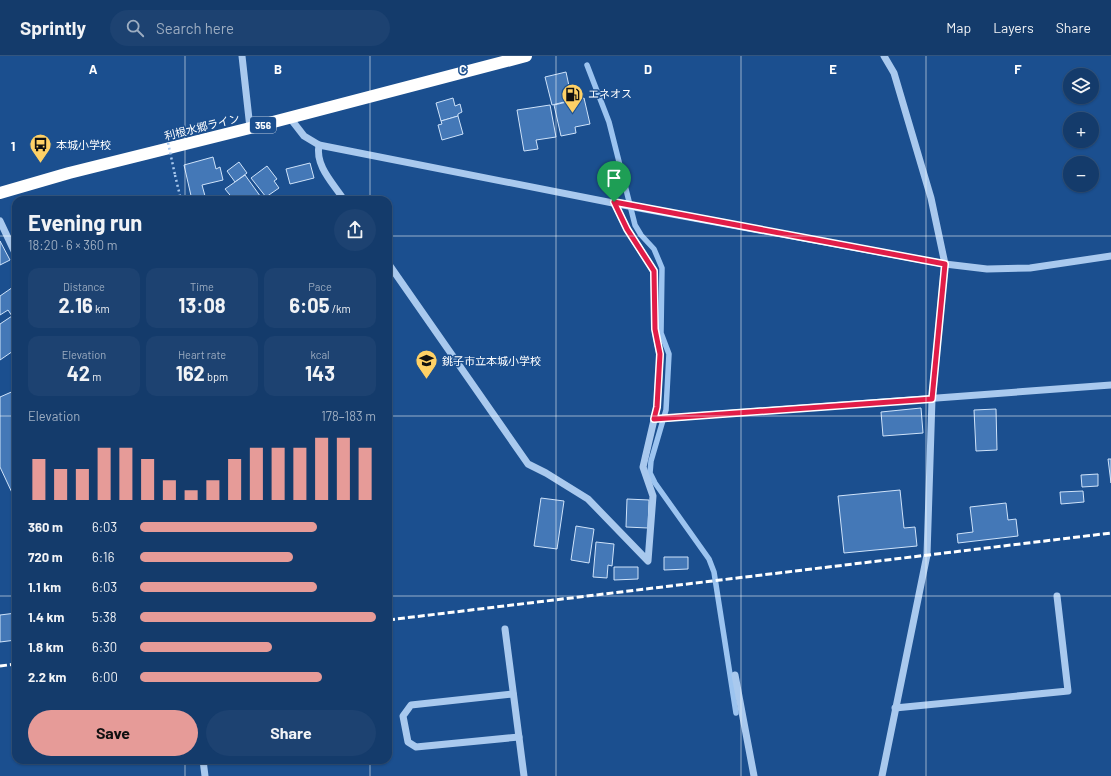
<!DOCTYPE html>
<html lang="en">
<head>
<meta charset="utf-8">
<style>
	:root { --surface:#143b6b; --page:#1d4271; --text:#f1f3f6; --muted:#9dadc1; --line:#33557e; --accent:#e69b98 }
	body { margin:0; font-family:Barlow,"Noto Sans JP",sans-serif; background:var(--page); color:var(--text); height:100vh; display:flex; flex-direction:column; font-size:15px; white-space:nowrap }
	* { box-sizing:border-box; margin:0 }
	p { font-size:13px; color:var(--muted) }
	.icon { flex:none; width:22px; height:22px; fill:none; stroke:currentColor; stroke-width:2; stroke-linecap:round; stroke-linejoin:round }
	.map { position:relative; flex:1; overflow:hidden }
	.details { position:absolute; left:12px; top:140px; width:380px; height:568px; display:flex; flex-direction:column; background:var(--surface); border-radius:12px; box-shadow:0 1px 3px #0004,0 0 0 1px var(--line) }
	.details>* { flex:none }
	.buttons { position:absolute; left:1063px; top:12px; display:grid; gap:8px }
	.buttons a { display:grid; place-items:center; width:36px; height:36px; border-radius:50%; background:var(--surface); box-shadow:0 1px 3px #0004,0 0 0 1px var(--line); font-size:20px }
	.pin { position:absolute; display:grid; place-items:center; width:34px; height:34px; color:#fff; margin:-41px -17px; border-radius:50% 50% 50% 0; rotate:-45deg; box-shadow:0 0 4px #0007 }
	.pin .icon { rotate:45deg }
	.round { display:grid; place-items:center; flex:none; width:42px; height:42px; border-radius:21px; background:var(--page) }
	.overview { display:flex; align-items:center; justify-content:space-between; height:68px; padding:0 16px }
	h1 { font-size:22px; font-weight:700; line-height:30px }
	.stats { display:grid; grid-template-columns:repeat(3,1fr); gap:6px; height:68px; padding:4px 16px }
	.stats div { display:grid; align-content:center; border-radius:10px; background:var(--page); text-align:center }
	.stats b { font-size:20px; font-weight:700 }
	.stats small { font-size:11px; font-weight:400 }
	.stats p { font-size:11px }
	.chart { height:112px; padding:8px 16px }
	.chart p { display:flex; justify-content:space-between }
	.chart svg { width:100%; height:72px; margin-top:4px; stroke:var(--accent); stroke-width:6 }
	.primary-button { display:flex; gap:8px; margin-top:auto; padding:8px 16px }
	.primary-button a { flex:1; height:46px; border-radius:24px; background:var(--accent); color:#111; font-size:16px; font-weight:700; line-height:46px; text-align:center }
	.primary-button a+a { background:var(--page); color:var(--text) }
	ul { padding:0 16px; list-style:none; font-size:13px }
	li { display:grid; grid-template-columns:64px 48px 1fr; align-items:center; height:30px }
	li i { height:10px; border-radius:5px; background:var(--accent) }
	header { display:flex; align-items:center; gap:24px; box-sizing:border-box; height:56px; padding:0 20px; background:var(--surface); border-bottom:1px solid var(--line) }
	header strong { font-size:19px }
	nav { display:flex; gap:22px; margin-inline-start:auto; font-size:14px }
	.search { width:280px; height:36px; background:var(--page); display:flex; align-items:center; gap:10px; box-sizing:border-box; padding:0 14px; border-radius:22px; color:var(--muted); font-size:15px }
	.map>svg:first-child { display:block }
</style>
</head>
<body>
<header>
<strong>Sprintly</strong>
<div class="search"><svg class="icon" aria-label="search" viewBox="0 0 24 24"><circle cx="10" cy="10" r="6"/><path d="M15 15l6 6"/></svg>Search here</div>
<nav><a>Map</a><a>Layers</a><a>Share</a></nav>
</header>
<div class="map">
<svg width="1111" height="720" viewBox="0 0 1111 720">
	<rect width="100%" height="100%" fill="#1b4f8f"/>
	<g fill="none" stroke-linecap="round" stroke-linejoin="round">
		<polyline stroke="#9cc4f0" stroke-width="5.5" points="587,9 609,66 635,169 641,179 654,193 662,212 661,277 669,298 666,354 651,405 650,417 655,427 709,503 714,516 736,657"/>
	</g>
	<g fill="#4478b7" stroke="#cfe3fa">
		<polygon points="566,16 572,44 552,49 545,21"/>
		<polygon points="453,42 455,50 460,48 462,56 458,58 458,60 441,65 436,47"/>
		<polygon points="584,42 590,68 575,71 576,77 561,80 554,49"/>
		<polygon points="550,49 556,81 536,84 538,93 524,95 517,54"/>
		<polygon points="458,60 463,78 442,84 438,69 442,68 441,65"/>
		<polygon points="213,101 216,113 220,111 223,124 202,129 205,140 192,144 184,109"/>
		<polygon points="239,106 247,117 235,126 227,115"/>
		<polygon points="310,107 314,122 290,128 286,113"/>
		<polygon points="267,110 277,123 274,125 279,132 266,141 251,122"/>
		<polygon points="245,119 263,144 234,144 225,133"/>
		<polygon points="0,185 10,204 0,209"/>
		<polygon points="16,229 16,293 0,304 0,268 12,260 8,254 0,259 0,240"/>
		<polygon points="16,334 16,440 14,441 0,411 0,341"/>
		<polygon points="921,352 923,377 883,380 881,356"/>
		<polygon points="996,353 997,394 976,395 974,354"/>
		<polygon points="1108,403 1111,403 1111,427"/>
		<polygon points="1098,418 1098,430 1082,431 1081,419"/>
		<polygon points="900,434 904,472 915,471 917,490 844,497 838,440"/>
		<polygon points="1083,435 1084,446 1061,448 1060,436"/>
		<polygon points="541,442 564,445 557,493 534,490"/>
		<polygon points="627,443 649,444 648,472 626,471"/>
		<polygon points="1006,447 1008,464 1016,463 1018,480 958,487 957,478 973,476 970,451"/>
		<polygon points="576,470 594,473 589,507 571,504"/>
		<polygon points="596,486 614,488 612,510 608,509 607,522 593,521"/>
		<polygon points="664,501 688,501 688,513 664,514"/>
		<polygon points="614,511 638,511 638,523 614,524"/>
		<polygon points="16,557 16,584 0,586 0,559"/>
	</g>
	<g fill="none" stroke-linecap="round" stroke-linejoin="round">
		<polyline stroke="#a9c9ee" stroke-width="2.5" stroke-dasharray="2 3" stroke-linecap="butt" points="175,119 181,144"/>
		<g stroke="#a9c9ee" stroke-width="7">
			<polyline points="242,0 250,72"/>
			<polyline points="290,62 304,80 319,89 623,149 945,208 987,213 1030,212 1111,200"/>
			<path d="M 319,89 C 315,110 333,127 344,144"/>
			<polyline points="0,165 16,199"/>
			<polyline points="388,207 528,408 546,417 588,443 648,505 653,440 643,411 657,351 660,299 655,273 654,215 627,173 614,146"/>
			<polyline points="654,363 1111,329"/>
			<polyline points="505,573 524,720"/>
			<polyline points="735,619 754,720"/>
			<polyline points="513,638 411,649 403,660 408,686 416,691 519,681"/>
			<polyline points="895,652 1068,635 1057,540"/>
			<polyline points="203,704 205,720"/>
			<polyline points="882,720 927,499 932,343 945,208 931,142 894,17 884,0"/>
		</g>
		<polyline stroke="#fff" stroke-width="12" points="0,137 69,117 250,72 526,0"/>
		<g stroke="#fff" stroke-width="3" stroke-dasharray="7 3" stroke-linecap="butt">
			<polyline points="388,564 1111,477"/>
			<polyline points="0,610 16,608"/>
		</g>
		<polyline stroke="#a9c9ee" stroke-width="2.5" stroke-dasharray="2 3" stroke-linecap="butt" points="166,77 175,119"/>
	</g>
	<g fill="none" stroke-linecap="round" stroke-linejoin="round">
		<defs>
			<polygon id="route" points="614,146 945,208 932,343 654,363 657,351 660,298 655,273 654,215 627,173"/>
		</defs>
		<use href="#route" stroke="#fff" stroke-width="8"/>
		<use href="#route" stroke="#e11d48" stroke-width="5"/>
	</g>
	<path fill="none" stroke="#fff" stroke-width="1" stroke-opacity="0.55" d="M 185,0 L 185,144M 370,0 L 370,144M 556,0 L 556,720M 741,0 L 741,720M 926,0 L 926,720M 0,180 L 16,180M 388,180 L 1111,180M 0,360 L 16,360M 388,360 L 1111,360M 0,540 L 16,540M 388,540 L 1111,540M 185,704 L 185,720M 370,704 L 370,720"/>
	<defs>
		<symbol id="fuel-pin" viewBox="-11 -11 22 30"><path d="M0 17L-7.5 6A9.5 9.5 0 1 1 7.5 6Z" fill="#ffd166" stroke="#1b4f8f"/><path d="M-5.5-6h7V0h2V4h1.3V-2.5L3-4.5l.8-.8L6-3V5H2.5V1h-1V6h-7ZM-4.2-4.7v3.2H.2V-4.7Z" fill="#111"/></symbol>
		<symbol id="bus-pin" viewBox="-11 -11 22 30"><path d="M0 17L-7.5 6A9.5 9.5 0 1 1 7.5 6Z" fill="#ffd166" stroke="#1b4f8f"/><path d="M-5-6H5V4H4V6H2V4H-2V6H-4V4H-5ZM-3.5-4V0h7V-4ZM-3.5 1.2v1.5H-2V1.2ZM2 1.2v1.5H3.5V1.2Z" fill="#111"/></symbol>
		<symbol id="school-pin" viewBox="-11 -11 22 30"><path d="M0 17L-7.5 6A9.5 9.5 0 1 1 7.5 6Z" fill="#ffd166" stroke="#1b4f8f"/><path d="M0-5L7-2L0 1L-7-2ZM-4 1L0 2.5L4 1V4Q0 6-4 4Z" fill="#111"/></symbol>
	</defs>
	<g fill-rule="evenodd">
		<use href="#fuel-pin" x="560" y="26" width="25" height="34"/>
		<use href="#bus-pin" x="28" y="76" width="25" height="34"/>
		<use href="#school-pin" x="414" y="292" width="25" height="34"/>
	</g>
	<g text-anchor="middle" stroke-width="3" stroke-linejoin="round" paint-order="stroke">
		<rect fill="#1b4f8f" stroke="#bbcadd" stroke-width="1" x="250" y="61" width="26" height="16" rx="3"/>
		<g font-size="10" font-weight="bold" fill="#fff">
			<text x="263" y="73">356</text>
		</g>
		<g font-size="11" fill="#fff" stroke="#1b4f8f" text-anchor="start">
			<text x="588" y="42">エネオス</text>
			<text x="56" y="93">本城小学校</text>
			<text x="442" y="309">銚子市立本城小学校</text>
		</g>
		<g font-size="11" fill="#fff" stroke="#1b4f8f">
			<text transform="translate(202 71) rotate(-14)" y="4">利根水郷ライン</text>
		</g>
	</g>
	<g font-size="13" text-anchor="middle" font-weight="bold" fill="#fff" stroke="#1b4f8f" stroke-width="3" stroke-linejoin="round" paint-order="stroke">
		<text x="93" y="18">A</text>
		<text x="278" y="18">B</text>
		<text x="463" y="18">C</text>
		<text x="648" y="18">D</text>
		<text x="833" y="18">E</text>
		<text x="1018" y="18">F</text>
		<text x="13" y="95">1</text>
	</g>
</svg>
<div class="buttons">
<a><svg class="icon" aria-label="layers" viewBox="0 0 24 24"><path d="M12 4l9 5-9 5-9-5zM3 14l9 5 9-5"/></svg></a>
<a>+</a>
<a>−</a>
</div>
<div class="pin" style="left:614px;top:146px;background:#1e9e55"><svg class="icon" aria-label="arrive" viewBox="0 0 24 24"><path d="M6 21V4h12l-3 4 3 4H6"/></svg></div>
<section class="details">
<div class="overview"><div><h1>Evening run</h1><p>18:20 · 6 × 360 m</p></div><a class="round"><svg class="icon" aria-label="share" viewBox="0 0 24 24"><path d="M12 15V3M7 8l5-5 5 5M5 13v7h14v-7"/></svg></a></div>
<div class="stats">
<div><p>Distance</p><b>2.16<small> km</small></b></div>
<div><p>Time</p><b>13:08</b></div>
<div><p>Pace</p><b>6:05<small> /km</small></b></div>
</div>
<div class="stats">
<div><p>Elevation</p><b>42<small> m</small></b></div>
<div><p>Heart rate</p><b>162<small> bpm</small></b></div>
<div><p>kcal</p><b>143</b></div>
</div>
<div class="chart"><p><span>Elevation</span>178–183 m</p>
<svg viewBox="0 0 160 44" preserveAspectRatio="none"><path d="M5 44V19M15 44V25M25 44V25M35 44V12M45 44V12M55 44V19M65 44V32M75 44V38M85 44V32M95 44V19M105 44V12M115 44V12M125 44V12M135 44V6M145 44V6M155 44V12"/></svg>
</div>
<ul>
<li><b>360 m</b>6:03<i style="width:75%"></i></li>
<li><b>720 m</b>6:16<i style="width:65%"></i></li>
<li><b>1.1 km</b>6:03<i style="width:75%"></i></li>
<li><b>1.4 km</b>5:38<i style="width:100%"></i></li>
<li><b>1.8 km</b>6:30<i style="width:56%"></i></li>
<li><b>2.2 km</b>6:00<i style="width:77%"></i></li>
</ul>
<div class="primary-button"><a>Save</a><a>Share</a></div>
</section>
</div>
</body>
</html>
